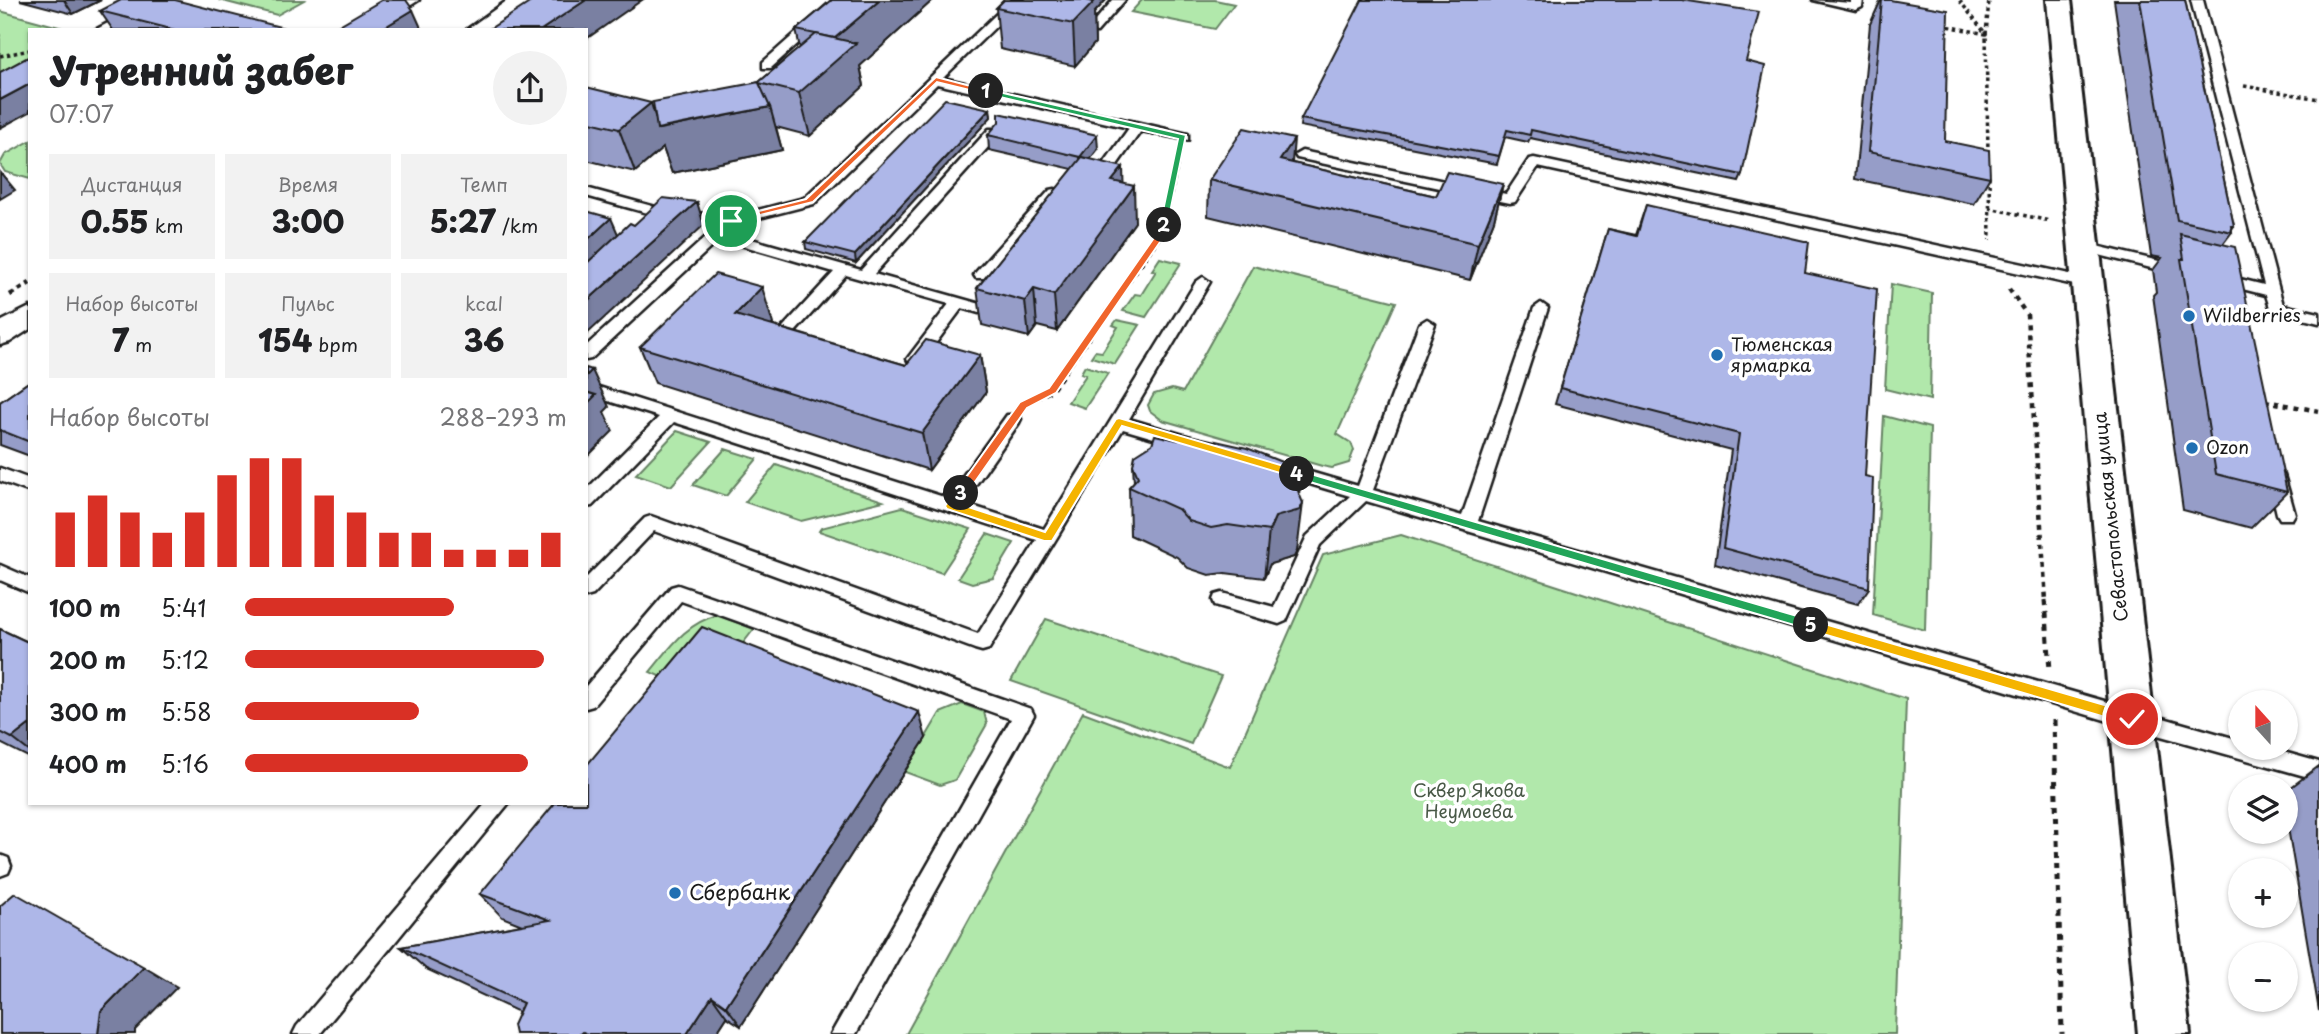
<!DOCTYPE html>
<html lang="ru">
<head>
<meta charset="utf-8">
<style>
	:root { --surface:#fff; --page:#f2f2f2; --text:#202124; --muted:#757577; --accent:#d93025 }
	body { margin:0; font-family:"Playpen Sans",sans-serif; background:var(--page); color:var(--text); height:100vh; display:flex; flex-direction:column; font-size:26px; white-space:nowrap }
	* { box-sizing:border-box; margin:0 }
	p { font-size:23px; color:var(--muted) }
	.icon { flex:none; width:38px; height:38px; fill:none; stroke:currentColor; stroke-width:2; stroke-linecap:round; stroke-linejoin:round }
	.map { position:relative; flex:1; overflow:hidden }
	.side { position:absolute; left:28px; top:28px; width:560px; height:777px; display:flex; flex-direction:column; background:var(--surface); border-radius:0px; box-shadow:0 2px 5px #0004 }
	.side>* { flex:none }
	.needle { width:46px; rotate:339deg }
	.controls { position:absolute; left:2228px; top:690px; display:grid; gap:14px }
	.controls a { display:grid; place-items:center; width:70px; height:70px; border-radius:50%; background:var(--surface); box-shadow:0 2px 5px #0004; font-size:35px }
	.pin { position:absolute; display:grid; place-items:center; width:60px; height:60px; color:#fff; margin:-30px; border:4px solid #fff; border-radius:50%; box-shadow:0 2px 7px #0007 }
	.km { position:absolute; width:35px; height:35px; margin:-18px; border-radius:50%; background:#222; color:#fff; font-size:19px; line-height:35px; text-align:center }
	.round { display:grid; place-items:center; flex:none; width:74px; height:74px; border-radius:37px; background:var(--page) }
	.summary { display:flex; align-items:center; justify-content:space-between; height:119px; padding:0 21px }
	h1 { font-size:38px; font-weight:800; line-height:52px }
	.stats { display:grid; grid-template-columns:repeat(3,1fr); gap:10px; height:119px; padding:7px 21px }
	.stats div { display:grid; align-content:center; border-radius:0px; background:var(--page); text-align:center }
	.stats b { font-size:30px; font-weight:800 }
	.stats small { font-size:19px; font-weight:400 }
	.stats p { font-size:19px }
	.chart { height:196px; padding:14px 21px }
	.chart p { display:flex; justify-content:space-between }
	.chart svg { width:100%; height:126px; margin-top:7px; stroke:var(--accent); stroke-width:6 }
	ul { padding:0 21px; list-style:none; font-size:23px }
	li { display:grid; grid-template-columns:112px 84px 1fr; align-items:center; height:52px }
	li i { height:18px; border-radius:9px; background:var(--accent) }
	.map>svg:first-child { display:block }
</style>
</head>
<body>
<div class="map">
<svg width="2319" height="1034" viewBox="0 0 2319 1034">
	<rect width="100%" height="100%" fill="#fff"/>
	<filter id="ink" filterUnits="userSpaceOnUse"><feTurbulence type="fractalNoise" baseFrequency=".0143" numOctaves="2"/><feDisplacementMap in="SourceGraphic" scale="14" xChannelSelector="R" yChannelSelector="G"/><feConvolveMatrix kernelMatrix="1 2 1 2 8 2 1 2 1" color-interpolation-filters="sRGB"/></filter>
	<g filter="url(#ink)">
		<g fill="#b1e8ab" stroke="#668264" stroke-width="2">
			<polygon points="219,0 304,0 277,15"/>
			<polygon points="1142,0 1215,0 1234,4 1215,29 1131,12"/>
			<polygon points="0,11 70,30 30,30 30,63 0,78"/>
			<polygon points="30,141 30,179 5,172 0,164 5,155"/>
			<polygon points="1160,258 1181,263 1146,317 1123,311 1135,294 1141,295 1156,271 1152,270"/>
			<polygon points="1253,266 1396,302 1337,434 1351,443 1354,450 1349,463 1332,468 1322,466 1162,420 1150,411 1148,405 1154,394 1172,389 1183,392"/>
			<polygon points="1891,284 1932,293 1930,400 1885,389"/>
			<polygon points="1117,320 1140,325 1115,364 1091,357 1095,351 1102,352 1118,327 1113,325"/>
			<polygon points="1085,366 1108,373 1085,408 1068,402 1086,375 1081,373"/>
			<polygon points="1884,416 1930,428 1925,630 1873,615"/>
			<polygon points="677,431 711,442 671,486 636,474"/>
			<polygon points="725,449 757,459 726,496 693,485"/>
			<polygon points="776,465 883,501 801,521 745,502"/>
			<polygon points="902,507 971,529 942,573 819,531 821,528"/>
			<polygon points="987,534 1014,543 993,578 972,583 958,578"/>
			<polygon points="1401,535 1906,699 1895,1034 906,1034 1083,712 1230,767 1323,555"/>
			<path d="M 718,615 L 754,629 L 730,660 L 688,689 L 650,672 C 670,648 686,623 718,615 Z"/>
			<polygon points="1046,619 1221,676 1191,744 1011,681"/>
			<polygon points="962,704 984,712 987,724 955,780 940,785 905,772 940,713"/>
		</g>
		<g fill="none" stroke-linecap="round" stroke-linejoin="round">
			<defs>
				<g id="lane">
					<polygon points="151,0 166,0 110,30 95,30"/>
					<polygon points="405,0 419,0 372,30 357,30"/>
					<polygon points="833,0 846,0 771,68 763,68 763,62"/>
					<polygon points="1011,0 1023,0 943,78 1188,134 1188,140 1141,131 1102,186 1097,187 1090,183 1129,128 937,84 814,204 736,224 727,232 861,270 989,129 999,129 999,135 874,274 984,305 986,308 979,313 962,308 921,363 909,363 907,359 949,304 846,275 787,341 790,345 787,349 777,349 769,343 772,339 834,272 720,239 591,359 586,360 586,346 720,224 662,217 586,196 586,188 663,209 731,217 804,198"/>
					<polygon points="1113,0 1125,0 1097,32 1089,32 1089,28"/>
					<polygon points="1813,0 1851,3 1851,0 1863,0 1862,7 1856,10"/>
					<polygon points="2191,0 2203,0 2283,305 2319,313 2319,323 2271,311 2266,295 2215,282 2213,279 2220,274 2264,285"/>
					<polygon points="1302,151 1506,194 1529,159 1534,158 2088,278 2095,283 2088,288 1538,167 1515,202 1510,203 1297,158 1295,155"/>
					<polygon points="1055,189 1062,193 1060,196 986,278 976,278 974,275 976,272 1050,190"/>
					<polygon points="2084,243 2184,267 2186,270 2179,275 2079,250 2077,247"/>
					<polygon points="1203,277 1210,282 1129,419 1204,441 1206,445 1198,451 1123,429 989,649 982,651 975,649 654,531 593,595 586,597 586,578 645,518 651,516 978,634 1037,540 674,422 592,506 586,507 586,490 659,417 586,394 586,383 947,498 1007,415 1019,415 1021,419 1019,423 963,503 1044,529 1196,282"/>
					<polygon points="1541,303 1548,308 1478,521 2240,740 2240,747 2266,747 2319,762 2319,780 2132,728 1366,501 1320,545 1286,621 1279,624 1215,605 1213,600 1215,595 1222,593 1274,607 1307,536 1350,496 1256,468 1254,464 1256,460 1262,458 1358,486 1419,324 1427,319 1435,324 1373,490 1462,516 1534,308"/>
					<polygon points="0,468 30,479 30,492 0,481"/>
					<polygon points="2276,469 2284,475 2295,514 2292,519 2280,519 2277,514 2268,475"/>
					<polygon points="0,565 30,578 30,593 0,580"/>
					<polygon points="678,585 1031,709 1034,715 856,1034 831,1034 1011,719 681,601 593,706 586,708 586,686 671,587"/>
					<polygon points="486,803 509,803 320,1034 293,1034 297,1026"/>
					<polygon points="0,855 8,858 11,866 8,873 0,876"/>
				</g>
				<g id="street">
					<polygon points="508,0 534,0 492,30 466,30"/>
					<polygon points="30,307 30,329 10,342 0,345 0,322"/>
				</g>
				<polygon id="secondary" points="2047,0 2071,0 2190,1034 2138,1034"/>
			</defs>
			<use href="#lane" stroke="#1c1c1c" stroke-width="5"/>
			<use href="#street" stroke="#1c1c1c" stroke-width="5"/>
			<use href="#secondary" stroke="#1c1c1c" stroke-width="6"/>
			<g stroke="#1c1c1c" stroke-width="3.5" stroke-dasharray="3.5 3.5" stroke-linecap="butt">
				<polyline points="1942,25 1986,34 1959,0"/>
				<polyline points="0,56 30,50"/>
				<polyline points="2244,86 2319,99"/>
				<polyline points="1988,153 1986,34 1989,0"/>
				<polyline points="1989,176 1990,240"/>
				<polyline points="1989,208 2050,221"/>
				<polyline points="1141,264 1163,232 1179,156"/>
			</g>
			<g stroke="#1c1c1c" stroke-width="4.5" stroke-dasharray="5 5" stroke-linecap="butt">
				<polyline points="2009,289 2027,315 2046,601"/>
				<polyline points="10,295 30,283"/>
				<polyline points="2265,401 2319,411"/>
				<polyline points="1027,403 1052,390 1142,262"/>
			</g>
			<g stroke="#1c1c1c" stroke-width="5" stroke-dasharray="6 6" stroke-linecap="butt">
				<polyline points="2045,600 2050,670"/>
				<polyline points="2054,720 2062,1034"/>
			</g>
			<use href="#lane" fill="#fff" fill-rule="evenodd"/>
			<use href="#street" fill="#fff" fill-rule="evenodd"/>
			<use href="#secondary" fill="#fff" fill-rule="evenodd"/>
		</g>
		<g fill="#969dc8" stroke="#1c1c1c" stroke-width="2">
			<polygon points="20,0 101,0 73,14"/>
			<polygon points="832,0 933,0 860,66 864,86 810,136 776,127 782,150 672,173 663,148 635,172 586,160 586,87 655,116 759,82 800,48 796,30"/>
			<polygon points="1004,0 1106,0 1094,13 1095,43 1075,66 1000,49 996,8"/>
			<polygon points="1881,0 1945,141 1990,177 1974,204 1855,179 1870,24"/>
			<polygon points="2114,0 2185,0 2234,226 2232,229 2232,232 2223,244 2287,492 2251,528 2183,510 2153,295 2156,292 2153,270 2162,258 2151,256"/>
			<polygon points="100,11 292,30 113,30"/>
			<polygon points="1746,61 1742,175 1739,182 1530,138 1528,142 1505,137 1497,164 1300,126 1301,119"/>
			<polygon points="990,109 991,117 856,263 806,249 805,242"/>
			<polygon points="988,135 1098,149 1090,159 1123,183 1135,222 1057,331 1037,326 1029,337 982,325 977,288 1073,169 989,150"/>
			<polygon points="1292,163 1436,196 1503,184 1494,220 1470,280 1208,216 1209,180"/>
			<polygon points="1646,205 1805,273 1865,476 1869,588 1858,604 1715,564 1731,450 1555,404 1608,229 1636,235"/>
			<polygon points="773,324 771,325 906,365 980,355 986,392 929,470 655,383 640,347"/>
			<polygon points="30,381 30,456 0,445 0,402"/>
			<polygon points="1284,463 1284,471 1299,494 1297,551 1294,557 1270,564 1264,578 1225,573 1209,575 1188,568 1177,557 1130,535 1129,487 1134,482 1133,465"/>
			<polygon points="0,629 30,643 30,758 0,743"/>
			<polygon points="926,738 741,1026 727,1017 716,1034 515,1034 519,1012 426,969 401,947 522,925 502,917 480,894"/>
			<polygon points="2319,766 2319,1011 2286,816 2286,791"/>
		</g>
		<g fill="#7a80a2" stroke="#1c1c1c" stroke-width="2">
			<polygon points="64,0 101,0 73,14"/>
			<polygon points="586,0 642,0 586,39 586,30 541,30"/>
			<polygon points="880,0 933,0 860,66 864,86 810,136 799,93 835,38"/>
			<polygon points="1069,0 1106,0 1094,13 1095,43 1075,66 1073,24"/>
			<polygon points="413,10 422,30 380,30"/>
			<polygon points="30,84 30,112 0,128 0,100"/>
			<polygon points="651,103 659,129 770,107 782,150 672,173 663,148 635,172 619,129"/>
			<polygon points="990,109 991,117 856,263 855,255"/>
			<polygon points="1097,135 1098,149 1081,171 1080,157"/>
			<polygon points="1294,139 1291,174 1280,160"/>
			<polygon points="1123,167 1124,200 1134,186 1135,222 1057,331 1054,295 1112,181"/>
			<polygon points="0,172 15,190 0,199"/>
			<polygon points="1503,184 1494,220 1470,280 1478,244"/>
			<polygon points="697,202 704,225 586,335 586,302"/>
			<polygon points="611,218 621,241 586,274 586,241"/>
			<polygon points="762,287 773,324 747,351 735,315"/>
			<polygon points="1034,289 1037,326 1029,337 1025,301"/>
			<polygon points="980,355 986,392 929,470 922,433"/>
			<polygon points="592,370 609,407 604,412 613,431 586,458 586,376"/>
			<polygon points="1301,479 1297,510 1303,503 1297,551 1294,557 1270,564 1264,578 1269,531 1275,517"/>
			<polygon points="919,712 926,738 741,1026 726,1006"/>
			<polygon points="30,724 30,752 12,738"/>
			<polygon points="144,967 177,987 135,1030 135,1034 98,1034 101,1011"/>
			<polygon points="712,996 727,1017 716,1034 687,1034"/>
		</g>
		<g fill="#aeb7e8" stroke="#1c1c1c" stroke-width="2">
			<polygon points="121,0 175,0 292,30 175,30 100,11"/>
			<polygon points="382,0 406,0 413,10 380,30 331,30"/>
			<polygon points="534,0 586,0 541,30 488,30"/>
			<polygon points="832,0 880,0 835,38 796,30"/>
			<polygon points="1004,0 1086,0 1094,2 1073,24 996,8"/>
			<polygon points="1362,0 1682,0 1759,12 1746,61 1765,66 1742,175 1531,130 1530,135 1507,130 1499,156 1301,119"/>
			<polygon points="1882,0 1890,0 1948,10 1945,141 1989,150 1990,177 1868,152"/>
			<polygon points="2140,0 2185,0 2234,226 2231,226 2232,232 2177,220"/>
			<polygon points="816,34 856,43 799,93 759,83 770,107 657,129 653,102 759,82"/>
			<polygon points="30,56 30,84 0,100 0,72"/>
			<polygon points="586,87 651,103 619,129 586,121"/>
			<polygon points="945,99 990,109 855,255 805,242"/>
			<polygon points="999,113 1097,135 1080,157 988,135 999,122"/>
			<polygon points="1244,128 1294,139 1280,160 1436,196 1447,172 1503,184 1478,244 1209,180"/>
			<polygon points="1082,157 1123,167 1112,181 1134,186 1054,295 1034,289 1025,301 977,288"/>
			<polygon points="663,198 697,202 586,302 586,264 630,223 634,225"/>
			<polygon points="1646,205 1809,242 1805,273 1877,289 1865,476 1873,478 1869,588 1723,548 1739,434 1560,388 1608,229 1637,236"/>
			<polygon points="586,211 611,218 586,241"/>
			<polygon points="2180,234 2235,247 2287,492 2216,474 2181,259 2184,259"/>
			<polygon points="715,274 762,287 735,315 906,365 926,340 980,355 922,433 640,347"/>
			<polygon points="586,368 592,370 586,376"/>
			<polygon points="30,381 30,442 0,430 0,402"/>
			<polygon points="586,392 596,395 586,405"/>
			<polygon points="1180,433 1247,448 1284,463 1279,469 1301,479 1296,486 1303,503 1300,510 1275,517 1269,531 1228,525 1211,528 1189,521 1178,509 1129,487 1138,477 1133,465 1135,455 1152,444 1155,435 1178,440"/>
			<polygon points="702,627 919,712 726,1006 712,996 687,1034 587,1034 583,1032 581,1034 515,1034 513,1025 523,1003 401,947 550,920 480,894 555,803 586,803 586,766"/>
			<polygon points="0,629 30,643 30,724 12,738 0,732"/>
			<polygon points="15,893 144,967 101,1011 98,1034 0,1034 0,906"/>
		</g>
	</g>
	<polygon fill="#f0652b" stroke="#fff" stroke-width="2" points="936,77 990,91 986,94 937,82 813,202 728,223 728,219 806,199"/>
	<polygon fill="#22a559" stroke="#fff" stroke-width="2" points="986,89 1186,135 1167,227 1160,225 1178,139 983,93"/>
	<polygon fill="#f0652b" stroke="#fff" stroke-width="2" points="1161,223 1167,223 1167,232 1056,393 1027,408 965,496 957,496 957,490 1020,402 1049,388 1158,232"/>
	<polygon fill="#f5b400" stroke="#fff" stroke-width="2" points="1119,418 1301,471 1302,474 1297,478 1122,426 1052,541 1044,541 947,509 945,506 957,490 961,489 966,493 959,504 1045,532 1116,419"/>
	<polygon fill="#22a559" stroke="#fff" stroke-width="2" points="1297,470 1811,620 1817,625 1811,630 1293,477 1293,471"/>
	<polygon fill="#f5b400" stroke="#fff" stroke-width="2" points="1811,620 2132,713 2138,719 2132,725 1806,629 1806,622"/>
	<g fill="#1f6fb2" stroke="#fff" stroke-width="2.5">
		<circle cx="2189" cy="316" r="7"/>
		<circle cx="1717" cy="355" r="7"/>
		<circle cx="2192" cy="448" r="7"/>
		<circle cx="675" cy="893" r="7"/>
	</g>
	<g text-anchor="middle" stroke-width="7" stroke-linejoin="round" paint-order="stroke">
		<g font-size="18" fill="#1c1c1c" stroke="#fff" text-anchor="start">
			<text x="2203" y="322">Wildberries</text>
			<text x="1731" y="351">Тюменская<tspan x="1731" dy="21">ярмарка</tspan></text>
			<text x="2206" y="454">Ozon</text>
		</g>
		<g font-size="18" fill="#1c1c1c" stroke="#fff">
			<text transform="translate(2111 517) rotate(-96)" y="6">Севастопольская улица</text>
		</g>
		<g font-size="18" fill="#495947" stroke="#fff">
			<text x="1469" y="797">Сквер Якова<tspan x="1469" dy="21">Неумоева</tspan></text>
		</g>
		<g font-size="21" fill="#1c1c1c" stroke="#fff" text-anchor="start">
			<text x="689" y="900">Сбербанк</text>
		</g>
	</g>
</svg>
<div class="controls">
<a><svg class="needle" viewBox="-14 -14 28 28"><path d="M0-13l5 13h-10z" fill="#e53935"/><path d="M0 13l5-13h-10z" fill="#757577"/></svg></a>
<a><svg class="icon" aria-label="layers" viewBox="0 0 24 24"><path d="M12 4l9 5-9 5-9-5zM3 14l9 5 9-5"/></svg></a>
<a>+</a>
<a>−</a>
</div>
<div class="pin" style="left:731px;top:221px;background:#1e9e55"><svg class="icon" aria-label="arrive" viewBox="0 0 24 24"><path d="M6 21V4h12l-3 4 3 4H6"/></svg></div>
<div class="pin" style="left:2132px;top:719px;background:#d93025"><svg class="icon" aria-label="check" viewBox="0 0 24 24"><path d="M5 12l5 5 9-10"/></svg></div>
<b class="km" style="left:986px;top:91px">1</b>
<b class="km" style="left:1164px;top:225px">2</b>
<b class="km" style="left:961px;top:493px">3</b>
<b class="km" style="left:1297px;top:474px">4</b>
<b class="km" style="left:1811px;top:625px">5</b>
<section class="side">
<div class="summary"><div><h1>Утренний забег</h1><p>07:07</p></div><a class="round"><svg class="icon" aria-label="share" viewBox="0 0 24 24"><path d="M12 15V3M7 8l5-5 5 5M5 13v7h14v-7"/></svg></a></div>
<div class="stats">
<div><p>Дистанция</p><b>0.55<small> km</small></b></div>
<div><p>Время</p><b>3:00</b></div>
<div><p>Темп</p><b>5:27<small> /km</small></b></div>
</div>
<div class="stats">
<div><p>Набор высоты</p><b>7<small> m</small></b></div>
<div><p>Пульс</p><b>154<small> bpm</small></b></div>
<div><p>kcal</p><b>36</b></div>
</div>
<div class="chart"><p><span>Набор высоты</span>288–293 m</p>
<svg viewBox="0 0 160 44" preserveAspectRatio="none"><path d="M5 44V25M15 44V19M25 44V25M35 44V32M45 44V25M55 44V12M65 44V6M75 44V6M85 44V19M95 44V25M105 44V32M115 44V32M125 44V38M135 44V38M145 44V38M155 44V32"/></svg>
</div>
<ul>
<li><b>100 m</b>5:41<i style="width:65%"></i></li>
<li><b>200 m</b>5:12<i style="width:93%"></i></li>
<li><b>300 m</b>5:58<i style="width:54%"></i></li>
<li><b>400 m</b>5:16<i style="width:88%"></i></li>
</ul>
</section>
</div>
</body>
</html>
